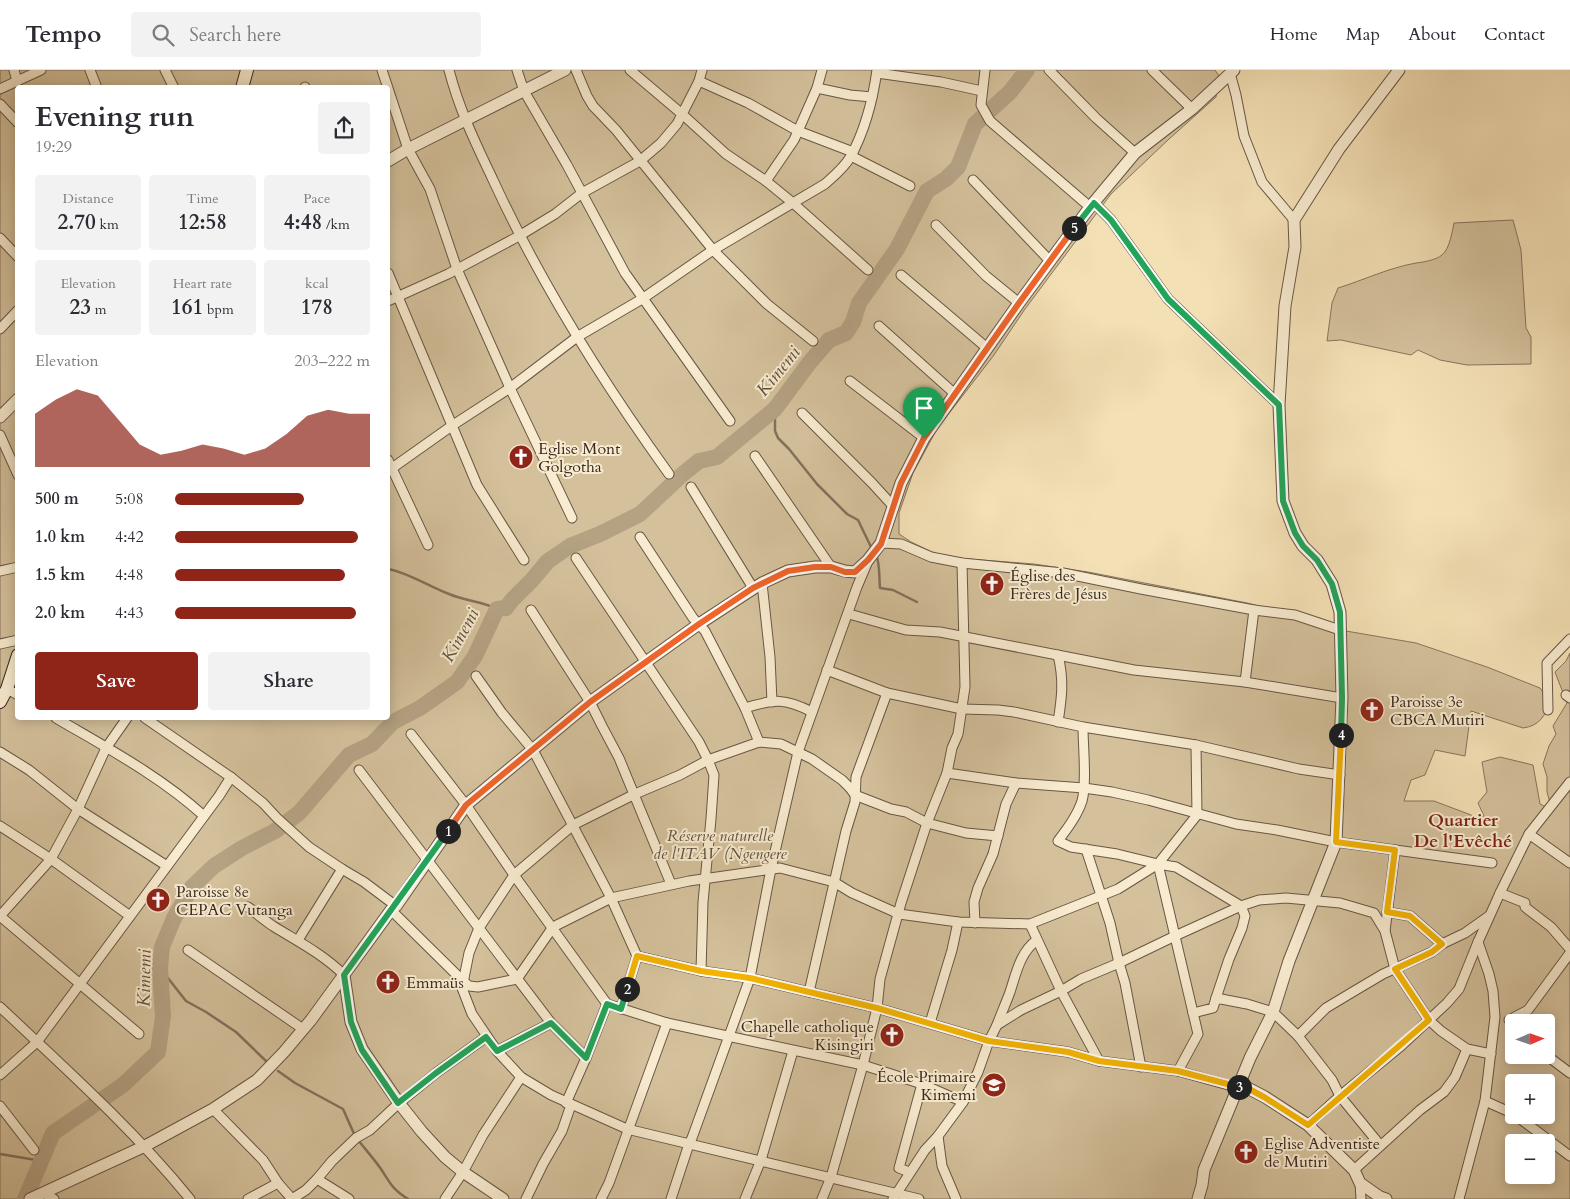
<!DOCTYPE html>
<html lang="en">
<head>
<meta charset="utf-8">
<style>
	:root { --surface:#fff; --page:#f2f2f3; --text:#2b2b33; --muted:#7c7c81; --line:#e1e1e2; --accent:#8f2418 }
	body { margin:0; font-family:Cardo,serif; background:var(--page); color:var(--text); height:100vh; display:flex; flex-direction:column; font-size:19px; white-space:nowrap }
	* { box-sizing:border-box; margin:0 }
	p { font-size:16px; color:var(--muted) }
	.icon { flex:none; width:28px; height:28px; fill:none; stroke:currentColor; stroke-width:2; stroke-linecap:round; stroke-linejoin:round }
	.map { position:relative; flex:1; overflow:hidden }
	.side { position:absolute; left:15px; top:15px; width:375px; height:635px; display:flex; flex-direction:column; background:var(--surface); border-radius:5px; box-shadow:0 2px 12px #0003 }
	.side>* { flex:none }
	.needle { width:32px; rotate:88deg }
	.buttons { position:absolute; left:1505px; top:944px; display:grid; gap:10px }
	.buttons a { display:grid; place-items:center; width:50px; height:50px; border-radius:5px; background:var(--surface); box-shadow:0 2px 12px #0003; font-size:25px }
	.pin { position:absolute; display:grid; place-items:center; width:42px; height:42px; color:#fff; margin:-51px -21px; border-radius:50% 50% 50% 0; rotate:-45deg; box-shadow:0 0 5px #0007 }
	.pin .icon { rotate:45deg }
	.km { position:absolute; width:25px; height:25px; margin:-12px; border-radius:50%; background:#222; color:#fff; font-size:14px; line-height:25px; text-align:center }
	.round { display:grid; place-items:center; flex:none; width:52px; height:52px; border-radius:5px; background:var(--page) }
	.summary { display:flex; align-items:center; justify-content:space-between; height:85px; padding:0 20px }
	h1 { font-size:28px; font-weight:700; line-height:38px }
	.stats { display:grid; grid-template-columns:repeat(3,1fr); gap:8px; height:85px; padding:5px 20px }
	.stats div { display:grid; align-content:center; border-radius:5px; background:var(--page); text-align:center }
	.stats b { font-size:21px; font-weight:700 }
	.stats small { font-size:14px; font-weight:400 }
	.stats p { font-size:14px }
	.chart { height:140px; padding:10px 20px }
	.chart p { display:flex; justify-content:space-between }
	.chart svg { width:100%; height:90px; margin-top:5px; fill:var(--accent); opacity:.7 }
	.action { display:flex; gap:10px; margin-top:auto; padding:10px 20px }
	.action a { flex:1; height:58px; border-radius:5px; background:var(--accent); color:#fff; font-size:20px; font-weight:700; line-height:58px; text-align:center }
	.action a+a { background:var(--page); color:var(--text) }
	ul { padding:0 20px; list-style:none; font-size:16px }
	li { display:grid; grid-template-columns:80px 60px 1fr; align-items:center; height:38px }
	li i { height:12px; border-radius:6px; background:var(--accent) }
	header { display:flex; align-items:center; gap:30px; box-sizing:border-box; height:70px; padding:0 25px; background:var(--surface); border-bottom:1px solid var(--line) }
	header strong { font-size:24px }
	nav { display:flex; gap:28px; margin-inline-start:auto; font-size:18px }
	.search { width:350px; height:45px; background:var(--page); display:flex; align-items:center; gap:12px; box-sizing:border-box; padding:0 18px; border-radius:5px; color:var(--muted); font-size:19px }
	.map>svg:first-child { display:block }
</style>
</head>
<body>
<header>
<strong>Tempo</strong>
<div class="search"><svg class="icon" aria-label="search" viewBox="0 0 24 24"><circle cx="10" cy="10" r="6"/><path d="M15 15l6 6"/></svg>Search here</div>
<nav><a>Home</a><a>Map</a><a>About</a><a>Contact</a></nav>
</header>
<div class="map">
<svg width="1570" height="1129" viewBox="0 0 1570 1129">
	<rect width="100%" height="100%" fill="#f4e0b5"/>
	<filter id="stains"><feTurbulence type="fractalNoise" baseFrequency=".004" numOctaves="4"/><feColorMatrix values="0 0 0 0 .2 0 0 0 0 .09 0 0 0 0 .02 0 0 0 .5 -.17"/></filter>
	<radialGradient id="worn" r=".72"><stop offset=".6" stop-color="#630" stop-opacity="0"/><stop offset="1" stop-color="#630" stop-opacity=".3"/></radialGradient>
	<g fill="#d4c19c" stroke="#86755e" fill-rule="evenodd">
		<path d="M 0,0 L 1215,0 L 1219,6 L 1216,27 L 1169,69 L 1111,124 L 1025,239 L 994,285 L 937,359 L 913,403 L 899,443 L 899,464 L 911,472 L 943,487 L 1034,494 L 1088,502 L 1247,533 L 1324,552 L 1340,560 L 1416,573 L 1487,597 L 1540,618 L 1549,631 C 1546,646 1539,656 1523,658 L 1471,641 L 1465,686 L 1435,680 L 1425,705 L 1411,710 L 1404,731 L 1434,731 L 1479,748 L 1484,746 L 1478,733 L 1487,722 L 1482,692 L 1500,687 L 1533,695 L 1540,734 L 1546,737 L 1550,733 L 1547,722 L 1547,707 L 1543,694 L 1549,676 L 1556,664 L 1553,656 L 1567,633 L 1555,602 L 1566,591 L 1570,583 L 1570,1129 L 0,1129 ZM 18,18 L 388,18 L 388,648 L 18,648 ZM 1514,952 L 1546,952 L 1546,985 L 1514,985 ZM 1514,1012 L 1546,1012 L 1546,1045 L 1514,1045 ZM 1514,1072 L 1546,1072 L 1546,1105 L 1514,1105 Z"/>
		<path d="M 1513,150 L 1521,180 L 1526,258 L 1531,267 L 1531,294 L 1467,295 L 1440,290 L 1418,280 L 1411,285 L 1341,270 L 1327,271 L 1332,233 L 1338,218 C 1364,210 1388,198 1416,193 C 1424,192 1436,190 1442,185 C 1450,178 1452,162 1454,153 Z"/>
	</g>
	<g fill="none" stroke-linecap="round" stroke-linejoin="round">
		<g stroke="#82725c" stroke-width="2.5">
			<polyline points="775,339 775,361 778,368 789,379 817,414 847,444 858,450 872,479"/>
			<path d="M 876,485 C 880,492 879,508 880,518 L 893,520 L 917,532"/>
			<path d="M 388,499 C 409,503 428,516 449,524 C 465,531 482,531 497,539"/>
			<polyline points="160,898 186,931 206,942 236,962 266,991"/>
			<polyline points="278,1001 295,1013 343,1039 355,1066"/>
			<path d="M 358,1070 C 366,1080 374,1089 381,1099 C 390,1113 393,1120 408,1129"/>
			<polyline points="0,1084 42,1091"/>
		</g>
		<polyline stroke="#b4a283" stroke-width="16" points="25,1129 53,1063 123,1015 158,982 163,946 160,898 162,877 174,848 192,817 214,796 242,778 275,761 299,743 349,685 372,674 393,652 420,638 457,612 475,586 497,539 506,538 512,530 532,510 548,491 570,476 600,464 640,444 684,403 699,391 717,387 775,339 810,292 829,270 846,263 853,252 859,233 897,179 927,121 946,109 958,97 975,54 1010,22 1027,0"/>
		<defs>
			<g id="minor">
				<polyline points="14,0 17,11"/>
				<polyline points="90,0 97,18"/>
				<polyline points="165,0 174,18"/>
				<polyline points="382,0 408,79 430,119 457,199 510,318 572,448"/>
				<path d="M 449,0 C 460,42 476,74 494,112 C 542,216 602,311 669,404"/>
				<polyline points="517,0 524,21 567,95 625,203 730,351"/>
				<polyline points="576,0 587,26 593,36 616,60 713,180 767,234 813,271"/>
				<polyline points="630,0 682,44 726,84 766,111 793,133 868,200"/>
				<polyline points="985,0 981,35 990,51 1090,137"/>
				<polyline points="1049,0 1096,48 1135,83"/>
				<polyline points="1152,0 1192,39"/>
				<polyline points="877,3 941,12 982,21"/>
				<polyline points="1230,3 1236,25 1244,66 1262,112 1294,150"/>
				<polyline points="699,11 748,33 798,61 853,82"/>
				<polyline points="305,17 305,18"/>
				<polyline points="817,18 850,25 872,27"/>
				<polyline points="0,19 41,0"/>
				<polyline points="0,34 18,53"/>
				<polyline points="851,86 910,116"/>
				<polyline points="973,110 1050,191"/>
				<polyline points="766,111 794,70 817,18 822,0"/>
				<polyline points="1094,133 1111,150 1168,229 1279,335"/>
				<polyline points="936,155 986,206 1019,233"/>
				<polyline points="0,168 18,187"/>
				<polyline points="388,203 477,415 524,490"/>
				<polyline points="901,205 987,278"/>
				<polyline points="388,231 448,204 519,166 555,144 582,123 640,91 661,73 677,54 699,11 702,0"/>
				<polyline points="879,256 955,324"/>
				<polyline points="0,259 18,240"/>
				<polyline points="850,311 924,368"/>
				<polyline points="802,343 872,413 893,436"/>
				<polyline points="0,365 18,405"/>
				<polyline points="755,386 831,497"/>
				<polyline points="388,390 428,475"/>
				<path d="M 388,401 L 453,355 L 510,318 L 577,267 L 642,229 L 713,180 L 825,114 C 834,106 845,97 851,86 C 865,60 873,29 877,0"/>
				<polyline points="691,417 753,518"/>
				<polyline points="640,467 693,548 705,561 745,638 759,672"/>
				<polyline points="881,473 901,474 931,487 962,493 1063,503 1141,519 1254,540 1295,545 1340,560"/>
				<polyline points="576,488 699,672 708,690 714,705 711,749 703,832 701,901"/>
				<polyline points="0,501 18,497"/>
				<polyline points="762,513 770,587 772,632"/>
				<polyline points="531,540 590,632 602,656 619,688 671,814"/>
				<polyline points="849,544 906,560 940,562 1134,600 1245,612 1342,628"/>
				<polyline points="0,574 18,570"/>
				<polyline points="827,600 887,623 962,639 998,640 1014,642 1083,657 1196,675 1299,699 1340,705"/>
				<polyline points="476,606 502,643 533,680 611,828 637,886 621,939"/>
				<polyline points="1245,612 1254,540"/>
				<polyline points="7,619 18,625"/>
				<polyline points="1566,625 1570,628"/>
				<path d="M 745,638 C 774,629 785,628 812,642"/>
				<polyline points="1548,640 1547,593 1570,569"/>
				<path d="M 56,648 C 107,678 160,706 204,746"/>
				<polyline points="145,648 232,708 263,733 277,748 309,777 342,799 364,812 396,836"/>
				<path d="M 1058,652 C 1062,627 1064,610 1058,585"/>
				<path d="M 1083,657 C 1083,677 1087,713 1082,731 C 1077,746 1067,759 1058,771 L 1071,777 L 1117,784 L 1158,794 L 1176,797 L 1241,836 L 1245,846 L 1242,858 L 1229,889 L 1216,928"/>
				<polyline points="411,664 466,735 514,805 607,934 667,953 863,995 922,1014 963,1032"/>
				<polyline points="0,682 29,700 78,739 167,796"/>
				<polyline points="359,700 551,953 586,988"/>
				<polyline points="947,703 1016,713 1084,718 1112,722 1148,730 1236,754 1277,760 1336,772 1492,793"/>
				<polyline points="0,756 51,789 130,846"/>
				<polyline points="1529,764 1570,793"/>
				<polyline points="1086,779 1110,853 1119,893 1125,913 1141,997"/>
				<polyline points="1395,780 1385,861 1395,899 1429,950 1441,961 1467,979 1491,984"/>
				<polyline points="1158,794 1198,964 1178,1001"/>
				<polyline points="1500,823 1525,833 1525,837 1551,857 1570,879"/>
				<path d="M 248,837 C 256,843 264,850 273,856 C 297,871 323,884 344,905"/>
				<polyline points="391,840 463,911 469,916 478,917 517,909 553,857 611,828 689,811 780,798 834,812 852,823 899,844 958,852 1030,854 1118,819 1158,794 1197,745 1196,675"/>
				<polyline points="1387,842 1410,846 1442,874"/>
				<polyline points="0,846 51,789 78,739 106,678 127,648"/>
				<polyline points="0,846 139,964"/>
				<polyline points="975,853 974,832 978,818 993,784 1006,734 1016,713"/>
				<polyline points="1030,854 1061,921 1099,991"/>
				<polyline points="298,870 342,799"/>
				<polyline points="188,880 303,959"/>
				<polyline points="637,886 701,901 750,908 809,922 877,938 989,971 1068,982 1099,991 1178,1001 1239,1018"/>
				<polyline points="809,922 846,761 855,732 856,707 887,623"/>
				<path d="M 0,937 C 66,999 133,1059 190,1129"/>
				<polyline points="1193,943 1213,938 1216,928 1247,934 1273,942 1298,966 1332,1010 1340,1026 1380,1075"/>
				<polyline points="1509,950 1528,940 1570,883"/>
				<polyline points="930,953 952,880 958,852"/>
				<path d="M 997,955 C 1001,944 1006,933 1010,922 C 1016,904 1020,882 1037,870"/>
				<polyline points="1298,966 1326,938 1356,920 1383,904 1432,882 1442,874 1465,863 1489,846"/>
				<polyline points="497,981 551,953"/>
				<polyline points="1546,985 1570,1003"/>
				<polyline points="0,1005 37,972 219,726 231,707"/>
				<polyline points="1485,1031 1514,1044"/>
				<polyline points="566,1033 586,988 607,934"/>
				<polyline points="0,1036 34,1080"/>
				<polyline points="213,1039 263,1090 278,1113 292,1129"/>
				<polyline points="1515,1045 1570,1086"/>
				<polyline points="1308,1055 1340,1026 1401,976 1447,933 1459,919 1478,872"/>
				<polyline points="938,1066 942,1096 956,1129"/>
				<polyline points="1354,1100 1420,1040 1444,1022 1455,1007 1467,979"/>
				<polyline points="909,1102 899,1098 922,1014"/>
				<polyline points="317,1109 332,1091 356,1068 370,1060 399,1033 436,1003 486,967"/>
				<polyline points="1360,1113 1361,1129"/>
				<polyline points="44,1123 54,1129"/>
				<polyline points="248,1129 278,1113"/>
				<polyline points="292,1129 306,1120 317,1109 349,1129"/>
				<polyline points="445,1129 463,1102 483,1065 521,1007"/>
				<polyline points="526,1129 543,1094 562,1061 571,1035"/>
				<polyline points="601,1129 609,1113 667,953"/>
				<polyline points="671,1129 689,1074 692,1068 750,908 771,799 798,682 857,517 868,491"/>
				<polyline points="745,1129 761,1090 793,981"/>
				<polyline points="822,1129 831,1107 863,995 877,938 880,909 901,833 927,753 947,703 952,678 958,664 965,617 962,493"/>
				<polyline points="893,1129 925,1080 938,1066 963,1032 978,1002 989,971 997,955 1021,940 1061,921 1081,909 1119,893 1175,866 1241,836 1259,830 1286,828 1340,833 1374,843 1385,861"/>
				<polyline points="919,1129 627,1059 551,1025 521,1007 497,981 472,944 462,918 469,883 479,858 514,805 573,755 635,724 680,705 708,690 759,672 781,674 812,689 842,710 850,718 855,725 891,739 906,742 927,753 966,763 998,766"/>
				<polyline points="1459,1129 1485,1031 1495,947 1493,921 1489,904 1478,872 1500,823 1529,764 1570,712"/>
			</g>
			<g id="tertiary">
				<polyline points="388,91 408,79 565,0"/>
				<polyline points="0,347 18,329"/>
				<polyline points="344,905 351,952 362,979 399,1033 422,1062 445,1087 463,1102 503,1129"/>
				<polyline points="1240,1014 1265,1027 1308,1055 1354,1100 1360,1113 1380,1127 1386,1129"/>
				<polyline points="30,1129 145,1076 213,1039 257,1010 284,982 311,950 391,840 396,836 466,735 590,632 699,554 762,513 788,501 815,497 831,497 845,501 855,502 868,490 881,473 901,413 924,368 1019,233 1090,137 1135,83 1192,39 1234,0"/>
				<polyline points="1198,1129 1202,1115 1204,1100 1250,988 1273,942 1289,891 1336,772 1342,628 1340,542 1332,514 1317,490 1303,476 1295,463 1283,431 1279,335 1285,236 1295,177 1294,150 1339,79 1399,0"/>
			</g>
			<g id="secondary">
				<polyline points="242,18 247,0"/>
				<polyline points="0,632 7,619 18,585"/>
			</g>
		</defs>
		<use href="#minor" stroke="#675746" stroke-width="11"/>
		<use href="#tertiary" stroke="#675746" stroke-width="13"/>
		<use href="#secondary" stroke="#382921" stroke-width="14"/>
		<use href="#minor" stroke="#f8ebcf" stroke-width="9"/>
		<use href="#tertiary" stroke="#f8ebcf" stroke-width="11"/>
		<use href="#secondary" stroke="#f8ebcf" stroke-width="12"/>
	</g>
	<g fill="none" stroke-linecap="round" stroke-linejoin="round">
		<defs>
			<polyline id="split-1" points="448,761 466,735 590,632 699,554 753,518 788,501 815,497 831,497 845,502 855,502 868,490 881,474 901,413 924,368"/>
			<polyline id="split-2" points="448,761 344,905 351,952 362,980 398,1033 436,1003 486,967 497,981 551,953 586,988 607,934 621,939 627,919"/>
			<polyline id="split-3" points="627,919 637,886 701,901 750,908 809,922 877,938 989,971 1068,982 1099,991 1178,1001 1239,1017"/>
			<polyline id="split-4" points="1239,1017 1240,1014 1264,1027 1308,1055 1429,950 1395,899 1432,882 1442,874 1410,846 1387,842 1395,780 1336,772 1341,665"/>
			<polyline id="split-5" points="1074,158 1094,133 1111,150 1168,229 1279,335 1283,431 1295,463 1303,476 1317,490 1332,514 1340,542 1342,628 1341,665"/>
			<polyline id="split-6" points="924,368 1019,233 1074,158"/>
		</defs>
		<use href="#split-1" stroke="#fff" stroke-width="10"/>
		<use href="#split-2" stroke="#fff" stroke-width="10"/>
		<use href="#split-3" stroke="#fff" stroke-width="10"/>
		<use href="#split-4" stroke="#fff" stroke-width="10"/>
		<use href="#split-5" stroke="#fff" stroke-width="10"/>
		<use href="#split-6" stroke="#fff" stroke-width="10"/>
		<use href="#split-1" stroke="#f0652b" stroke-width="6"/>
		<use href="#split-2" stroke="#22a559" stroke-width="6"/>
		<use href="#split-3" stroke="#f5b400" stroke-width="6"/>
		<use href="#split-4" stroke="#f5b400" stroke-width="6"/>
		<use href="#split-5" stroke="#22a559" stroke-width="6"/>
		<use href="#split-6" stroke="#f0652b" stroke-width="6"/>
	</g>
	<defs>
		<symbol id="church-disc" viewBox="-11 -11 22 22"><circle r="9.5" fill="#8f2418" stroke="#f8ebcf"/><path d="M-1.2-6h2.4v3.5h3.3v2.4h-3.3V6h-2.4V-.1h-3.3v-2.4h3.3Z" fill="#fff"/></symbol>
		<symbol id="school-disc" viewBox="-11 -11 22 22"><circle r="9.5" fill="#8f2418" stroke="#f8ebcf"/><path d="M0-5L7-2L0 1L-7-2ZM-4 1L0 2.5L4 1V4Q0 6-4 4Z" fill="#fff"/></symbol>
	</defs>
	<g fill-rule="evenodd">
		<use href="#church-disc" x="507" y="373" width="28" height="28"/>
		<use href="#church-disc" x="978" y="500" width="28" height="28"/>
		<use href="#church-disc" x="1358" y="626" width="28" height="28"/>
		<use href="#church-disc" x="144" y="816" width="28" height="28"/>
		<use href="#church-disc" x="374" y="898" width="28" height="28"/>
		<use href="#church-disc" x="878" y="951" width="28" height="28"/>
		<use href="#school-disc" x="980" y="1001" width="28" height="28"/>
		<use href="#church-disc" x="1232" y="1068" width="28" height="28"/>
	</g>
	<g text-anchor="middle" stroke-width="4" stroke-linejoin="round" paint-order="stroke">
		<g font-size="16" fill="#382921" stroke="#f8ebcf" text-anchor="start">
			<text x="538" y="384">Eglise Mont<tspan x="538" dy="18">Golgotha</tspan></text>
			<text x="1010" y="511">Église des<tspan x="1010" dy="18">Frères de Jésus</tspan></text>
			<text x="1390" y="637">Paroisse 3e<tspan x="1390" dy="18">CBCA Mutiri</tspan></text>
			<text x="176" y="827">Paroisse 8e<tspan x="176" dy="18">CEPAC Vutanga</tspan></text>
			<text x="406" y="918">Emmaüs</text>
			<text x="874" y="962" text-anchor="end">Chapelle catholique<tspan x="874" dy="18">Kisingiri</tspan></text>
			<text x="976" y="1012" text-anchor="end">École Primaire<tspan x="976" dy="18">Kimemi</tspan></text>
			<text x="1264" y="1079">Eglise Adventiste<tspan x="1264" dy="18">de Mutiri</tspan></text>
		</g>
		<g font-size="16" font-style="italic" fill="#5f4f40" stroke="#f8ebcf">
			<text x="720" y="771">Réserve naturelle<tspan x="720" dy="18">de l'ITAV (Ngengere</tspan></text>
		</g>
		<g font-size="18" font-style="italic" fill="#5d4d3e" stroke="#f8ebcf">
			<text transform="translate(778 301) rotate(-51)" y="6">Kimemi</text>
			<text transform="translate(460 565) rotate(-61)" y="6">Kimemi</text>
			<text transform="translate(144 908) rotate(-89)" y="6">Kimemi</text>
		</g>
		<g font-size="18" font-weight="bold" fill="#7a1f14" stroke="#f8ebcf">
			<text x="1463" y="756">Quartier<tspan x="1463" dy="21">De l'Evêché</tspan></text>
		</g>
	</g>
	<rect width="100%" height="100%" filter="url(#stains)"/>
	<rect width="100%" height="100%" fill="url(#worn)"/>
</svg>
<div class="buttons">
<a><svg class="needle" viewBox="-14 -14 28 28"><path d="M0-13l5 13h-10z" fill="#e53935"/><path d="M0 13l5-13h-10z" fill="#7c7c81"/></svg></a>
<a>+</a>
<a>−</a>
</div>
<div class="pin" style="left:924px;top:368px;background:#1e9e55"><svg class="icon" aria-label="arrive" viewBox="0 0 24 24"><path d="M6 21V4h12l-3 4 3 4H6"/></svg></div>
<b class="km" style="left:448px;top:761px">1</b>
<b class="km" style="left:627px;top:919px">2</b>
<b class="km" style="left:1239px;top:1017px">3</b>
<b class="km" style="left:1341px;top:665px">4</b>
<b class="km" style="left:1074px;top:158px">5</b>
<section class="side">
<div class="summary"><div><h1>Evening run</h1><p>19:29</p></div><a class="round"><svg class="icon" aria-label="share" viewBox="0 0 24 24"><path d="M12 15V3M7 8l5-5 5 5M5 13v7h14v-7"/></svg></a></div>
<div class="stats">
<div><p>Distance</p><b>2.70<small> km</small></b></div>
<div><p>Time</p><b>12:58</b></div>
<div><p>Pace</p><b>4:48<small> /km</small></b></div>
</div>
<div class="stats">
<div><p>Elevation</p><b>23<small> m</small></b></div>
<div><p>Heart rate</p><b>161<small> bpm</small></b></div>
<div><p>kcal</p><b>178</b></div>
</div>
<div class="chart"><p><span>Elevation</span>203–222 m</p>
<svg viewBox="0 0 160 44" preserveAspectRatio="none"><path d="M0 44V18L10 11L20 6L30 9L40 21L50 33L60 38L70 36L80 33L90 35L100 38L110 35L120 28L130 19L140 16L150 18L160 18V44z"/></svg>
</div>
<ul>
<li><b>500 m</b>5:08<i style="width:66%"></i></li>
<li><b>1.0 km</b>4:42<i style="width:94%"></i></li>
<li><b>1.5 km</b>4:48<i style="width:87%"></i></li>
<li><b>2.0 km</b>4:43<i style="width:93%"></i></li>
</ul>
<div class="action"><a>Save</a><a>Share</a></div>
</section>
</div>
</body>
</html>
